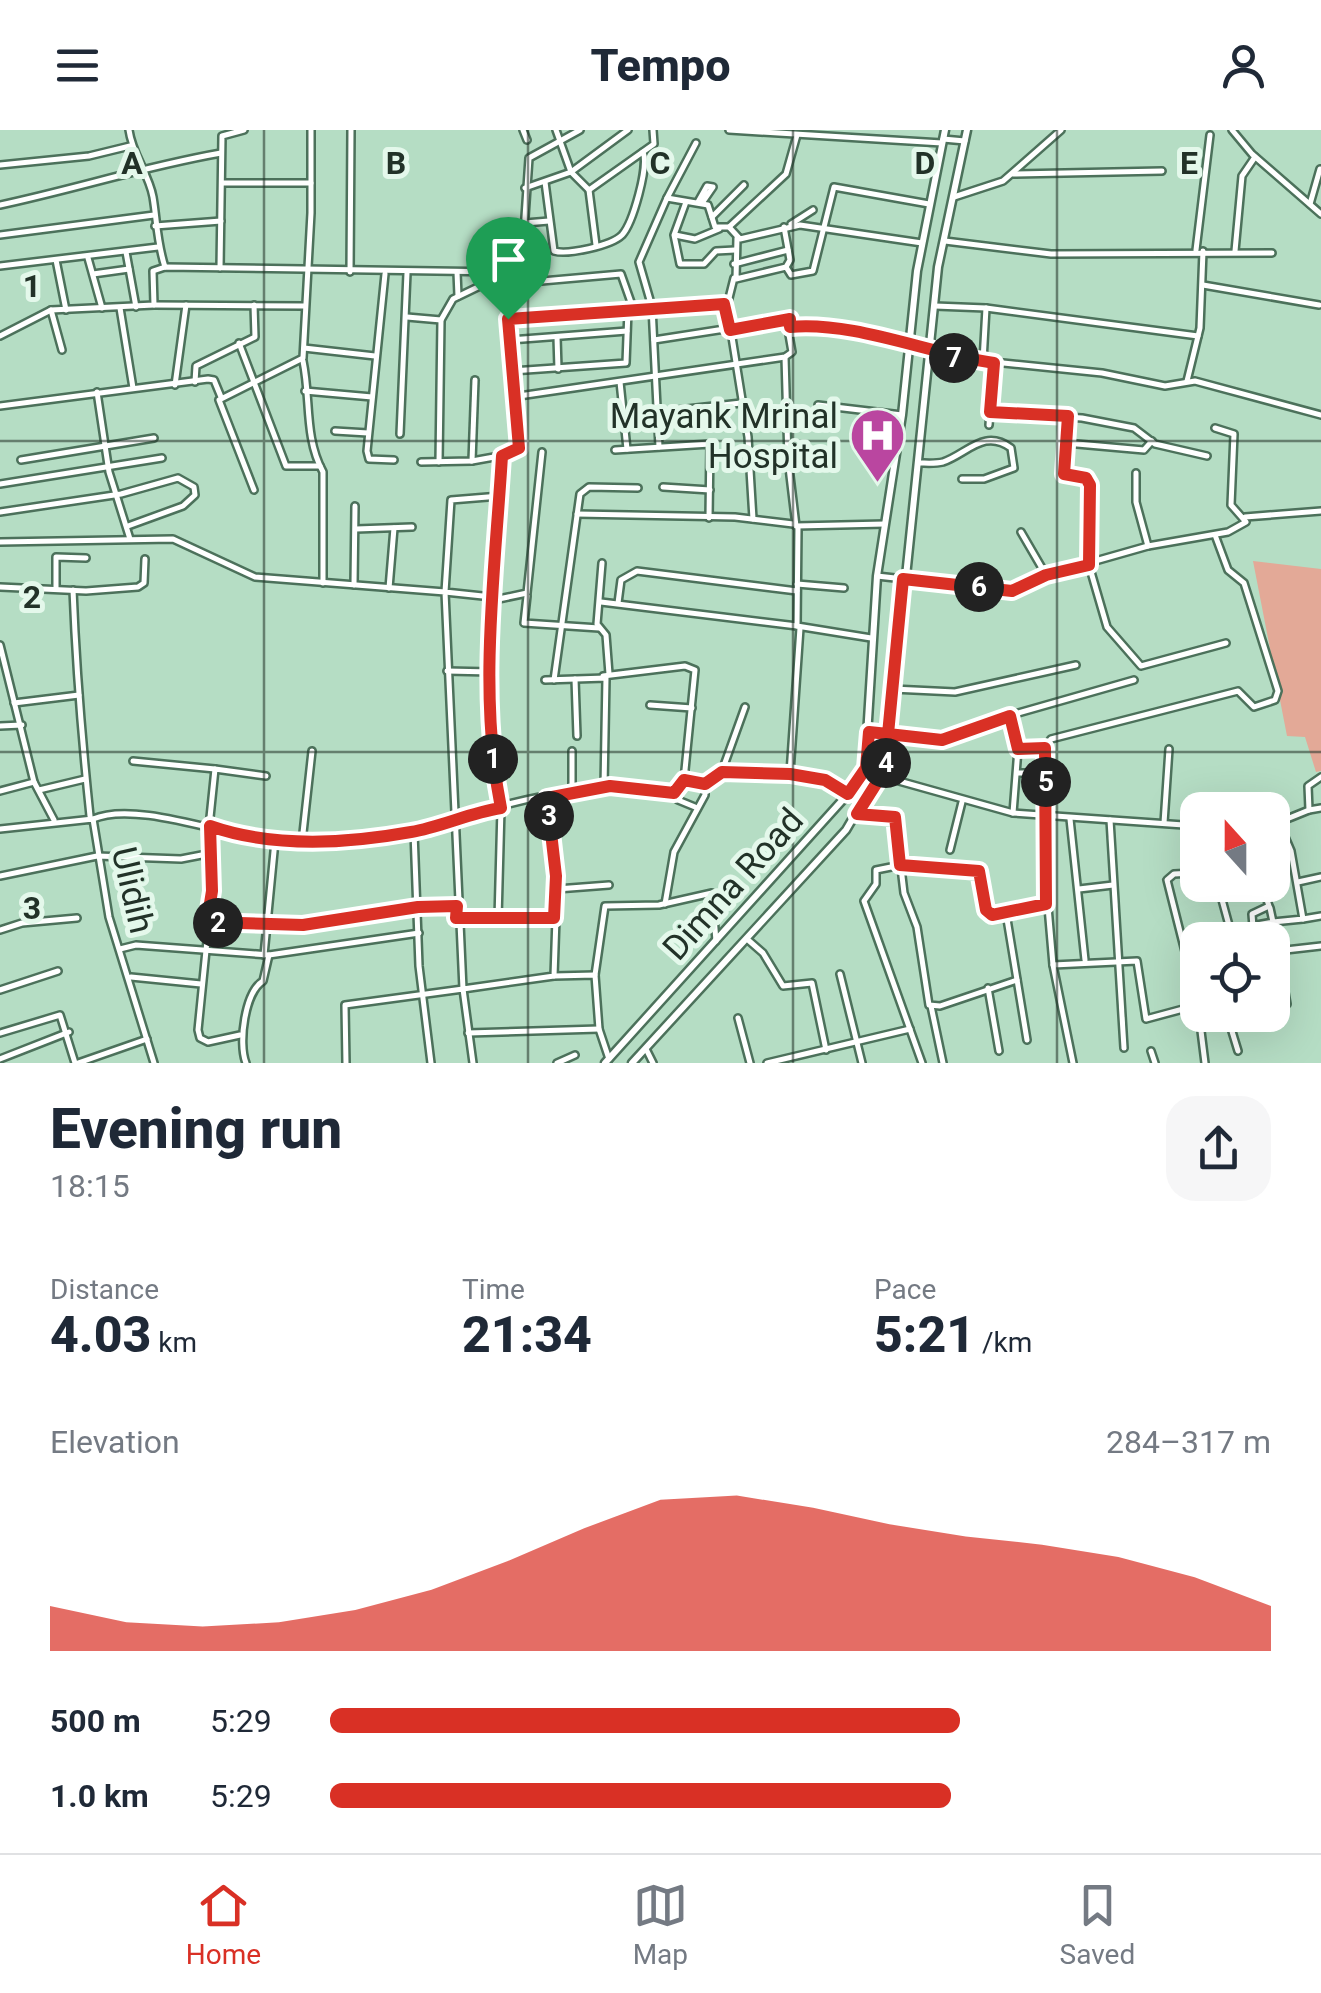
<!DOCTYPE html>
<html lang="en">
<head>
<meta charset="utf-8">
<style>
	:root { --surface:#fff; --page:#f6f6f7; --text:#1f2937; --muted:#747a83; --line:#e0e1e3; --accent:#d93025 }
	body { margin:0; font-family:Roboto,sans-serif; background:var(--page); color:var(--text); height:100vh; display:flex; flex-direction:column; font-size:38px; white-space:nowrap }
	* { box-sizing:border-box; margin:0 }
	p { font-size:32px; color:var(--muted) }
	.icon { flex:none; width:55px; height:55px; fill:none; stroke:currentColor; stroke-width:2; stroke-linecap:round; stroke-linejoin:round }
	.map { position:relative; height:933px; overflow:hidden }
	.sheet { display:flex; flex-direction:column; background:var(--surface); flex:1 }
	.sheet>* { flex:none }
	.needle { width:65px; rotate:339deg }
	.tools { position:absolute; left:1180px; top:662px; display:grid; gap:20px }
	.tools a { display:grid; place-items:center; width:110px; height:110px; border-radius:20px; background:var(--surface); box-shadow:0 10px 40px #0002; font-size:50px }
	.pin { position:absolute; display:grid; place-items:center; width:85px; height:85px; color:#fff; margin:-102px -42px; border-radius:50% 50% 50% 0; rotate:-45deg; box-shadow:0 0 10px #0007 }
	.pin .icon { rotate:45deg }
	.km { position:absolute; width:50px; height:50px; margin:-25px; border-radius:50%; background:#222; color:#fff; font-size:28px; line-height:50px; text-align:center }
	.round { display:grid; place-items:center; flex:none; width:105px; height:105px; border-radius:30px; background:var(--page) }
	.headline { display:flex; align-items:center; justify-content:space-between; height:170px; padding:0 50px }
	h1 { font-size:55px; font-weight:800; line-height:75px }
	.metrics { display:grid; grid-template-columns:repeat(3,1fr); gap:15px; height:170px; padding:10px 50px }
	.metrics div { display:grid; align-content:center }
	.metrics b { font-size:50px; font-weight:800 }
	.metrics small { font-size:28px; font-weight:400 }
	.metrics p { font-size:28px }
	.chart { height:280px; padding:20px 50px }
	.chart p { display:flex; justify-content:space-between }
	.chart svg { width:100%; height:180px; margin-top:10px; fill:var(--accent); opacity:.7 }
	ul { padding:0 50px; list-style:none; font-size:32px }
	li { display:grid; grid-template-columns:160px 120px 1fr; align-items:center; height:75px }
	li i { height:25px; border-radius:12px; background:var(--accent) }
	header { display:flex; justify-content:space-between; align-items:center; height:130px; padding:0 50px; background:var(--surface); font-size:45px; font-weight:800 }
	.dock { display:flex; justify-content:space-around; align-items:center; height:140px; border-top:2px solid var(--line); background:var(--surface); font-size:28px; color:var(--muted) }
	.dock a { display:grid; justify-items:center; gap:5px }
	.dock .on { color:var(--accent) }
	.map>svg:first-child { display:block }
</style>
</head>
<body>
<header><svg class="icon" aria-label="menu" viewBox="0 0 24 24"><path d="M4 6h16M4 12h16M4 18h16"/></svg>Tempo<svg class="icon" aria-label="person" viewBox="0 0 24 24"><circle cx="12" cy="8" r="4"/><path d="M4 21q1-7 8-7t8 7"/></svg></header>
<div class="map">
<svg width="1321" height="933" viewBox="0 0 1321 933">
	<rect width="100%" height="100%" fill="#b5ddc4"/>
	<polygon fill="#e3a997" points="1253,431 1321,439 1321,641 1316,642 1305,607 1287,606"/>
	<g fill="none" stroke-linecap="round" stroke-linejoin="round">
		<defs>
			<g id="minor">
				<path d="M 129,0 C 132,24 149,44 153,67 C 157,91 157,113 165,137"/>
				<polyline points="523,0 527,10"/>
				<polyline points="556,0 571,42 589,60 654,14 653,0"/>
				<polyline points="729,0 942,13"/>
				<polyline points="1232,0 1252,24 1321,84"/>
				<polyline points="943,9 965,11"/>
				<polyline points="0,35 89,26 130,16"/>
				<polyline points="1013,44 1162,41"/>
				<path d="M 545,52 L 554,121 C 567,125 611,116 622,105 C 633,93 649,36 643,22"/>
				<polyline points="222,53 311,53"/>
				<polyline points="525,58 571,42 628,0"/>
				<polyline points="589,60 596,115"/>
				<polyline points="954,67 1003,51 1061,0"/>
				<polyline points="667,68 696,13"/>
				<polyline points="686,72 674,105 680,134 704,134 716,121 735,120"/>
				<polyline points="698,72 707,56 713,57 702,73"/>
				<polyline points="1310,74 1320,39"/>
				<path d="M 0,75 C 75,59 146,36 221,23"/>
				<polyline points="712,87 744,55"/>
				<polyline points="525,93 549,91"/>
				<polyline points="791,94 813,80"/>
				<polyline points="155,96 221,91"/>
				<polyline points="729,97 786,44 797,5"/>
				<polyline points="0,105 154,85"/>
				<polyline points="675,105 695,109 719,99"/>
				<polyline points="737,108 736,149 786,137 790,130 784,97"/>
				<polyline points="945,111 1051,124 1272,123"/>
				<polyline points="1196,120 1210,5"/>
				<polyline points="1235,121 1242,46 1255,27"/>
				<polyline points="126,122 136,177"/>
				<polyline points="88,128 102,178"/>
				<polyline points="56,130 66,180"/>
				<polyline points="734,134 788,120"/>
				<polyline points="0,136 158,117"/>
				<polyline points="786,137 791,145 813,141 834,57 929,74"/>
				<polyline points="220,138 222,6 244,0"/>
				<polyline points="350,142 351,0"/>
				<polyline points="457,142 458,166"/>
				<polyline points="502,142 524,102 529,28 580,0"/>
				<polyline points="93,144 129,139"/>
				<polyline points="385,144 367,321 369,329 394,330"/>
				<polyline points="507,154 621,144 633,178"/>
				<polyline points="1203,155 1319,175"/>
				<polyline points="154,175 304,176"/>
				<polyline points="727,176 734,148"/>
				<polyline points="935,176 986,178 1198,206"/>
				<polyline points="120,178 133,258"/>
				<polyline points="51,180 62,220"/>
				<polyline points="407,187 441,190"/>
				<polyline points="508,189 727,176 748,307 753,389"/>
				<polyline points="0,206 51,180 154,175 153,141 165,137 502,142 506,147 514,260 519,266 785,227 792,222 788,199 811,196 894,211 954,228 1102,243 1165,256 1195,251 1321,285"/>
				<polyline points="557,207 558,239"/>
				<polyline points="510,210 627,201"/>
				<polyline points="654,210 789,189 791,197"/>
				<polyline points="239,213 286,336 320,336"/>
				<polyline points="304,218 375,226"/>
				<polyline points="785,227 788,329 796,396 885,394"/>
				<path d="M 303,231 C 311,269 304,307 323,342 L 323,453"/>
				<polyline points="983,231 986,178"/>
				<polyline points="512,241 626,233 628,180"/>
				<polyline points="1187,251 1200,198 1203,121"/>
				<polyline points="195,252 196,236 255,207 254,175"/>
				<polyline points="620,252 627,319"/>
				<polyline points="175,255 186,175"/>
				<polyline points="305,261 372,267"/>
				<polyline points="97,262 109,342 130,409"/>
				<polyline points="818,275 902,285"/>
				<polyline points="0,276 208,249 214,250 221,267"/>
				<polyline points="678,280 741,273"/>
				<polyline points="990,282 1082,288 1134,298 1155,314 1207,326"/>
				<polyline points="1068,286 1064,344 1090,352 1089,435 1107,497 1141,536 1226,513"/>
				<polyline points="989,295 994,233"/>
				<polyline points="335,301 368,303"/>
				<polyline points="400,304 407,143"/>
				<polyline points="1066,313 1144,320 1152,311"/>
				<polyline points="659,317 652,177 639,132 667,68 708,75 715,97 729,97 740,109 800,95 922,113"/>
				<polyline points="615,320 710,314 709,388"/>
				<polyline points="21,330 154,308"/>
				<polyline points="472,331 475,250"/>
				<polyline points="421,332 472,331 516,323 516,264"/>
				<polyline points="439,332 441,190 453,169 482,155 483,143"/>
				<path d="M 918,333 C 926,333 935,334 943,332 C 967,324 984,298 1011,318 L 1014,338 L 984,349 L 962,349"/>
				<polyline points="1136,343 1136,372 1148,416"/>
				<polyline points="0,354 162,328"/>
				<polyline points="663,357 710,360"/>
				<polyline points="254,360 219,270 303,228 311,83 311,0"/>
				<polyline points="0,382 121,364 178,348 194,357 195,365 183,376 128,396"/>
				<polyline points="577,384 735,387 793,394"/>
				<polyline points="1245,387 1321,381"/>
				<polyline points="798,397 797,496 871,508"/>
				<polyline points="356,399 412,397"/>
				<polyline points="1021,402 1046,445"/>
				<polyline points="0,412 173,409 255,447 445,462 463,859 554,846 557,759 609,755"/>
				<polyline points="602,433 597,494 606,505 609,544"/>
				<polyline points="877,446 1012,461 1046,445 1148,416 1228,402 1246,392 1231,375 1234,304 1215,298"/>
				<polyline points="797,454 844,458"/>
				<polyline points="354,455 355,376"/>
				<polyline points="0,457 86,461 138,457 144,453 145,429"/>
				<polyline points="56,458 56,427 86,428"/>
				<polyline points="389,458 394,398"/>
				<path d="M 73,460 C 76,536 82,610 90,686"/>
				<polyline points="527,466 524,493 599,498"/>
				<polyline points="492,467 502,327"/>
				<polyline points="494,470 527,463 542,322"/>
				<polyline points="601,472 797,496"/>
				<polyline points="618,473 621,450 637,441 797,461"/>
				<polyline points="0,515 34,652 54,690"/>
				<polyline points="447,541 491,542 491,609 501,678 498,789"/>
				<polyline points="491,542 492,467 445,462 451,370 500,366"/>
				<polyline points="603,546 685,536 695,540 684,650"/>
				<polyline points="575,549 577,606"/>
				<polyline points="545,550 606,548 604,657"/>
				<polyline points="554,550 580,364 589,357 638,358"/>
				<polyline points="893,559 955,562 1076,535"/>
				<polyline points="14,573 79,565"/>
				<polyline points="650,575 692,578"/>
				<polyline points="1011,586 1018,619 1045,618"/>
				<polyline points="0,596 22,595"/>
				<polyline points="869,603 942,610 983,593 1134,550"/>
				<polyline points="133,631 215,639"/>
				<polyline points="722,641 745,577"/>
				<polyline points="790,643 800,498"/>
				<polyline points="1017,643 1046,643"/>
				<polyline points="881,646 1013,683 1198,696"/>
				<polyline points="39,660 85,649"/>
				<polyline points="0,661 34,652"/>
				<polyline points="572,662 572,621"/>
				<polyline points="674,663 678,670 695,677"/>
				<polyline points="547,668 557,759"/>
				<polyline points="1309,680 1321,678"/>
				<polyline points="1013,683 1018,619"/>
				<polyline points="857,684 895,687 904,763 917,797 929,875 940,876 1017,850"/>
				<polyline points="1044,687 1045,618 1051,609 1238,561 1254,577 1275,570 1278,561 1244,453 1228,440 1215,405"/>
				<polyline points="1048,687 1044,730 1053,835 1137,831 1146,889 1198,875"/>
				<path d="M 93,689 C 136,670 228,707 275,711 C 321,714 369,707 414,702 L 419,836 L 431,933"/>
				<polyline points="1070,689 1085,830"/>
				<polyline points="1110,690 1124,918"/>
				<polyline points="1164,693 1169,619"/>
				<polyline points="1279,693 1291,721 1303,789 1273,792 1287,874"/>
				<polyline points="1272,695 1309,680 1308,656 1321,647"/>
				<polyline points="1191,696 1193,743 1174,744 1167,750 1198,873"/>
				<polyline points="0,699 93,689 109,787 154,933"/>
				<path d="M 414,702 C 496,676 588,646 674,663 L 684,650 L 705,654 L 722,641 C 766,643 808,639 847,664"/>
				<polyline points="302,712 312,621"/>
				<polyline points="950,720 962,672"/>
				<polyline points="0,746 97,726 181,729 212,723"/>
				<polyline points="1298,752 1321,747"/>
				<polyline points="1218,755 1233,810"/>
				<polyline points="1079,759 1113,755"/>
				<polyline points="665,774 674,722 705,665 705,654"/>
				<polyline points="419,778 455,776"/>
				<polyline points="1006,783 1027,910"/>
				<polyline points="456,788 553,788"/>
				<polyline points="1303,789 1321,786"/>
				<polyline points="208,792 303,795 419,777"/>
				<polyline points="1251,796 1273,792 1270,778"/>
				<polyline points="0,800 22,793 77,788"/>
				<polyline points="747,809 763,823 783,856 812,853 826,920"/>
				<polyline points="1254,810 1252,784 1269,776 1262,755"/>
				<polyline points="120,819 136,815 269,825 419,803"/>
				<polyline points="1277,821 1321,816"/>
				<polyline points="264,825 275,711"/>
				<polyline points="1053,835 1073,933"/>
				<polyline points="840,844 862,933"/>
				<polyline points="595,845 605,776 659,775 712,763 716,811"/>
				<polyline points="554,846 595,845 599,899 609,929"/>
				<polyline points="131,847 201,854"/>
				<polyline points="988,858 999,921"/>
				<polyline points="0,860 58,841"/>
				<polyline points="931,876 943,933"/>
				<polyline points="1199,885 1205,933"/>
				<polyline points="1227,885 1238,921"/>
				<polyline points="738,888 750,933"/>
				<polyline points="0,903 60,885 75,933"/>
				<polyline points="468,903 599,899"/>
				<polyline points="240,905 208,912 200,908 198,900 212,761 209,697 215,639 266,646"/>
				<polyline points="646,919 653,933"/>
				<polyline points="1151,921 1155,933"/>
				<polyline points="0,929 69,902"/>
				<polyline points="78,933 147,909"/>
				<path d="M 246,933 C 238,913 245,862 263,851 L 269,825"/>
				<polyline points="346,933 345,875 463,859 473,933"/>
				<polyline points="557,933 575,925"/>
				<polyline points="767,933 910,899"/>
				<polyline points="922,933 864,771 876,754 876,740 906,734 979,741 986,780 992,785 1047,774"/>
			</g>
			<g id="tertiary">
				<polyline points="605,933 857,654 865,638 877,446 902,285 917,141 945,0"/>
				<polyline points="632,933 846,700 887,630 938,137 967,0"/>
			</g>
		</defs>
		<use href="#minor" stroke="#4c715b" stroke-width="10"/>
		<use href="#tertiary" stroke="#4c715b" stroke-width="11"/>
		<use href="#minor" stroke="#fff" stroke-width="5"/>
		<use href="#tertiary" stroke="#fff" stroke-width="6"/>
	</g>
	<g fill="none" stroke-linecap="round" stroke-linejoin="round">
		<defs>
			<path id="route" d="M 508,189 L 519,318 L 502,326 C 495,442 478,563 501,678 C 469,683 441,697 411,702 C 345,714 273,718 210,696 L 212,761 L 207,792 L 303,795 L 418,777 L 457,776 L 456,788 L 554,788 L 556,746 L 547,668 L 610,656 L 674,663 L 684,650 L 705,654 L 722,642 L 790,644 L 825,650 L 848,664 L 866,638 L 869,602 L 888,604 L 881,646 L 857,684 L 895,687 L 900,735 L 979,741 L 986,780 L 992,785 L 1046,774 L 1045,618 L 1018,619 L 1010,586 L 942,610 L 888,604 L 903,449 L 1012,461 L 1046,445 L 1089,435 L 1090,355 L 1086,348 L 1064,344 L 1068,286 L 990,282 L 994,233 C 929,224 855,191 790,197 L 790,189 L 730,200 L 724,174 L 508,189"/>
		</defs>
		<use href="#route" stroke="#fff" stroke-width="20"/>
		<use href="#route" stroke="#d93025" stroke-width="12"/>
	</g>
	<path fill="none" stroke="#223228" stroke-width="2.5" stroke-opacity="0.55" d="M 264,0 L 264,933M 528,0 L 528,933M 793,0 L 793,933M 1057,0 L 1057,933M 0,311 L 1321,311M 0,622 L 1321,622"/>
	<defs>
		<symbol id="hospital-pin" viewBox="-11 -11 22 30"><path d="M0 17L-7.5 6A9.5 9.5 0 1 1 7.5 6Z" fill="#ba46a0" stroke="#e4f8eb"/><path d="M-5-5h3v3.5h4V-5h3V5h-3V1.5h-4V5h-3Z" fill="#fff"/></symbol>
	</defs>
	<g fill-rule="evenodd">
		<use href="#hospital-pin" x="846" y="274" width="63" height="86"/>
	</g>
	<g text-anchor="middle" stroke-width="10" stroke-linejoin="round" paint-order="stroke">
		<g font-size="35" fill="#223228" stroke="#e4f8eb" text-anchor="end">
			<text x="838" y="298">Mayank Mrinal<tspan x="838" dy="40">Hospital</tspan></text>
		</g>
		<g font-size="35" fill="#223228" stroke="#e4f8eb">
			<text transform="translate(733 754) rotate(-48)" y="12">Dimna Road</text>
			<text transform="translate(133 760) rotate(77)" y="12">Ulidih</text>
		</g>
	</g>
	<g font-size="32" text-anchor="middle" font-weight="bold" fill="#223228" stroke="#e4f8eb" stroke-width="10" stroke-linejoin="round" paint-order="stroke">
		<text x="132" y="44">A</text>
		<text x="396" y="44">B</text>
		<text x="660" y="44">C</text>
		<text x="925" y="44">D</text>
		<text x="1189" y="44">E</text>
		<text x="32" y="167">1</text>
		<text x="32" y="478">2</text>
		<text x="32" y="789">3</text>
	</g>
</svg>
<div class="tools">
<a><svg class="needle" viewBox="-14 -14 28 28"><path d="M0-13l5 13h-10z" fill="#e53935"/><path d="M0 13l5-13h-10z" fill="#747a83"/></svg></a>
<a><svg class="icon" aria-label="locate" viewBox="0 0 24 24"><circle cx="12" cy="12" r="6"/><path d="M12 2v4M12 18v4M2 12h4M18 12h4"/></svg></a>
</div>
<div class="pin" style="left:508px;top:189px;background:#1e9e55"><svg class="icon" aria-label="arrive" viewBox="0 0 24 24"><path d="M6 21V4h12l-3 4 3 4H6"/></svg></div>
<b class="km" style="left:493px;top:629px">1</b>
<b class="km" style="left:218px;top:793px">2</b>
<b class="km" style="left:549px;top:686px">3</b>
<b class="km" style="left:886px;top:633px">4</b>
<b class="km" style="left:1046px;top:652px">5</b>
<b class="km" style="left:979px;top:457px">6</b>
<b class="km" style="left:954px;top:228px">7</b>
</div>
<section class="sheet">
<div class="headline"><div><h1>Evening run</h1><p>18:15</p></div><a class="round"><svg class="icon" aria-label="share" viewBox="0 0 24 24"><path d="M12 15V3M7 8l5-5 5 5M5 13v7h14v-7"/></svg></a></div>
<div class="metrics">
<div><p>Distance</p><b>4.03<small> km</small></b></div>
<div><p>Time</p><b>21:34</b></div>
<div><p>Pace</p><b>5:21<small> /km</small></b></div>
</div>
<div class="chart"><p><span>Elevation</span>284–317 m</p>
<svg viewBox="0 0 160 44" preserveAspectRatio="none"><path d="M0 44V33L10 37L20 38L30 37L40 34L50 29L60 22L70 14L80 7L90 6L100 9L110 13L120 16L130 18L140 21L150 26L160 33V44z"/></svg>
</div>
<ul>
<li><b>500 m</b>5:29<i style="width:67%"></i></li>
<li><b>1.0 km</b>5:29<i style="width:66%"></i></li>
</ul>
</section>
<nav class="dock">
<a class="on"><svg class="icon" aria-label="home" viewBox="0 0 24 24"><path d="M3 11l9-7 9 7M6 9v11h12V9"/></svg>Home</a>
<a><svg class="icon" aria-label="map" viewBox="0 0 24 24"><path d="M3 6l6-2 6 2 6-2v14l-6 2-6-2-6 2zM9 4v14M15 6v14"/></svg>Map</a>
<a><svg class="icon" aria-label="saved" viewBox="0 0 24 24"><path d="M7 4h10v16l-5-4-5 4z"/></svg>Saved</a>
</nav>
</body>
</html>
